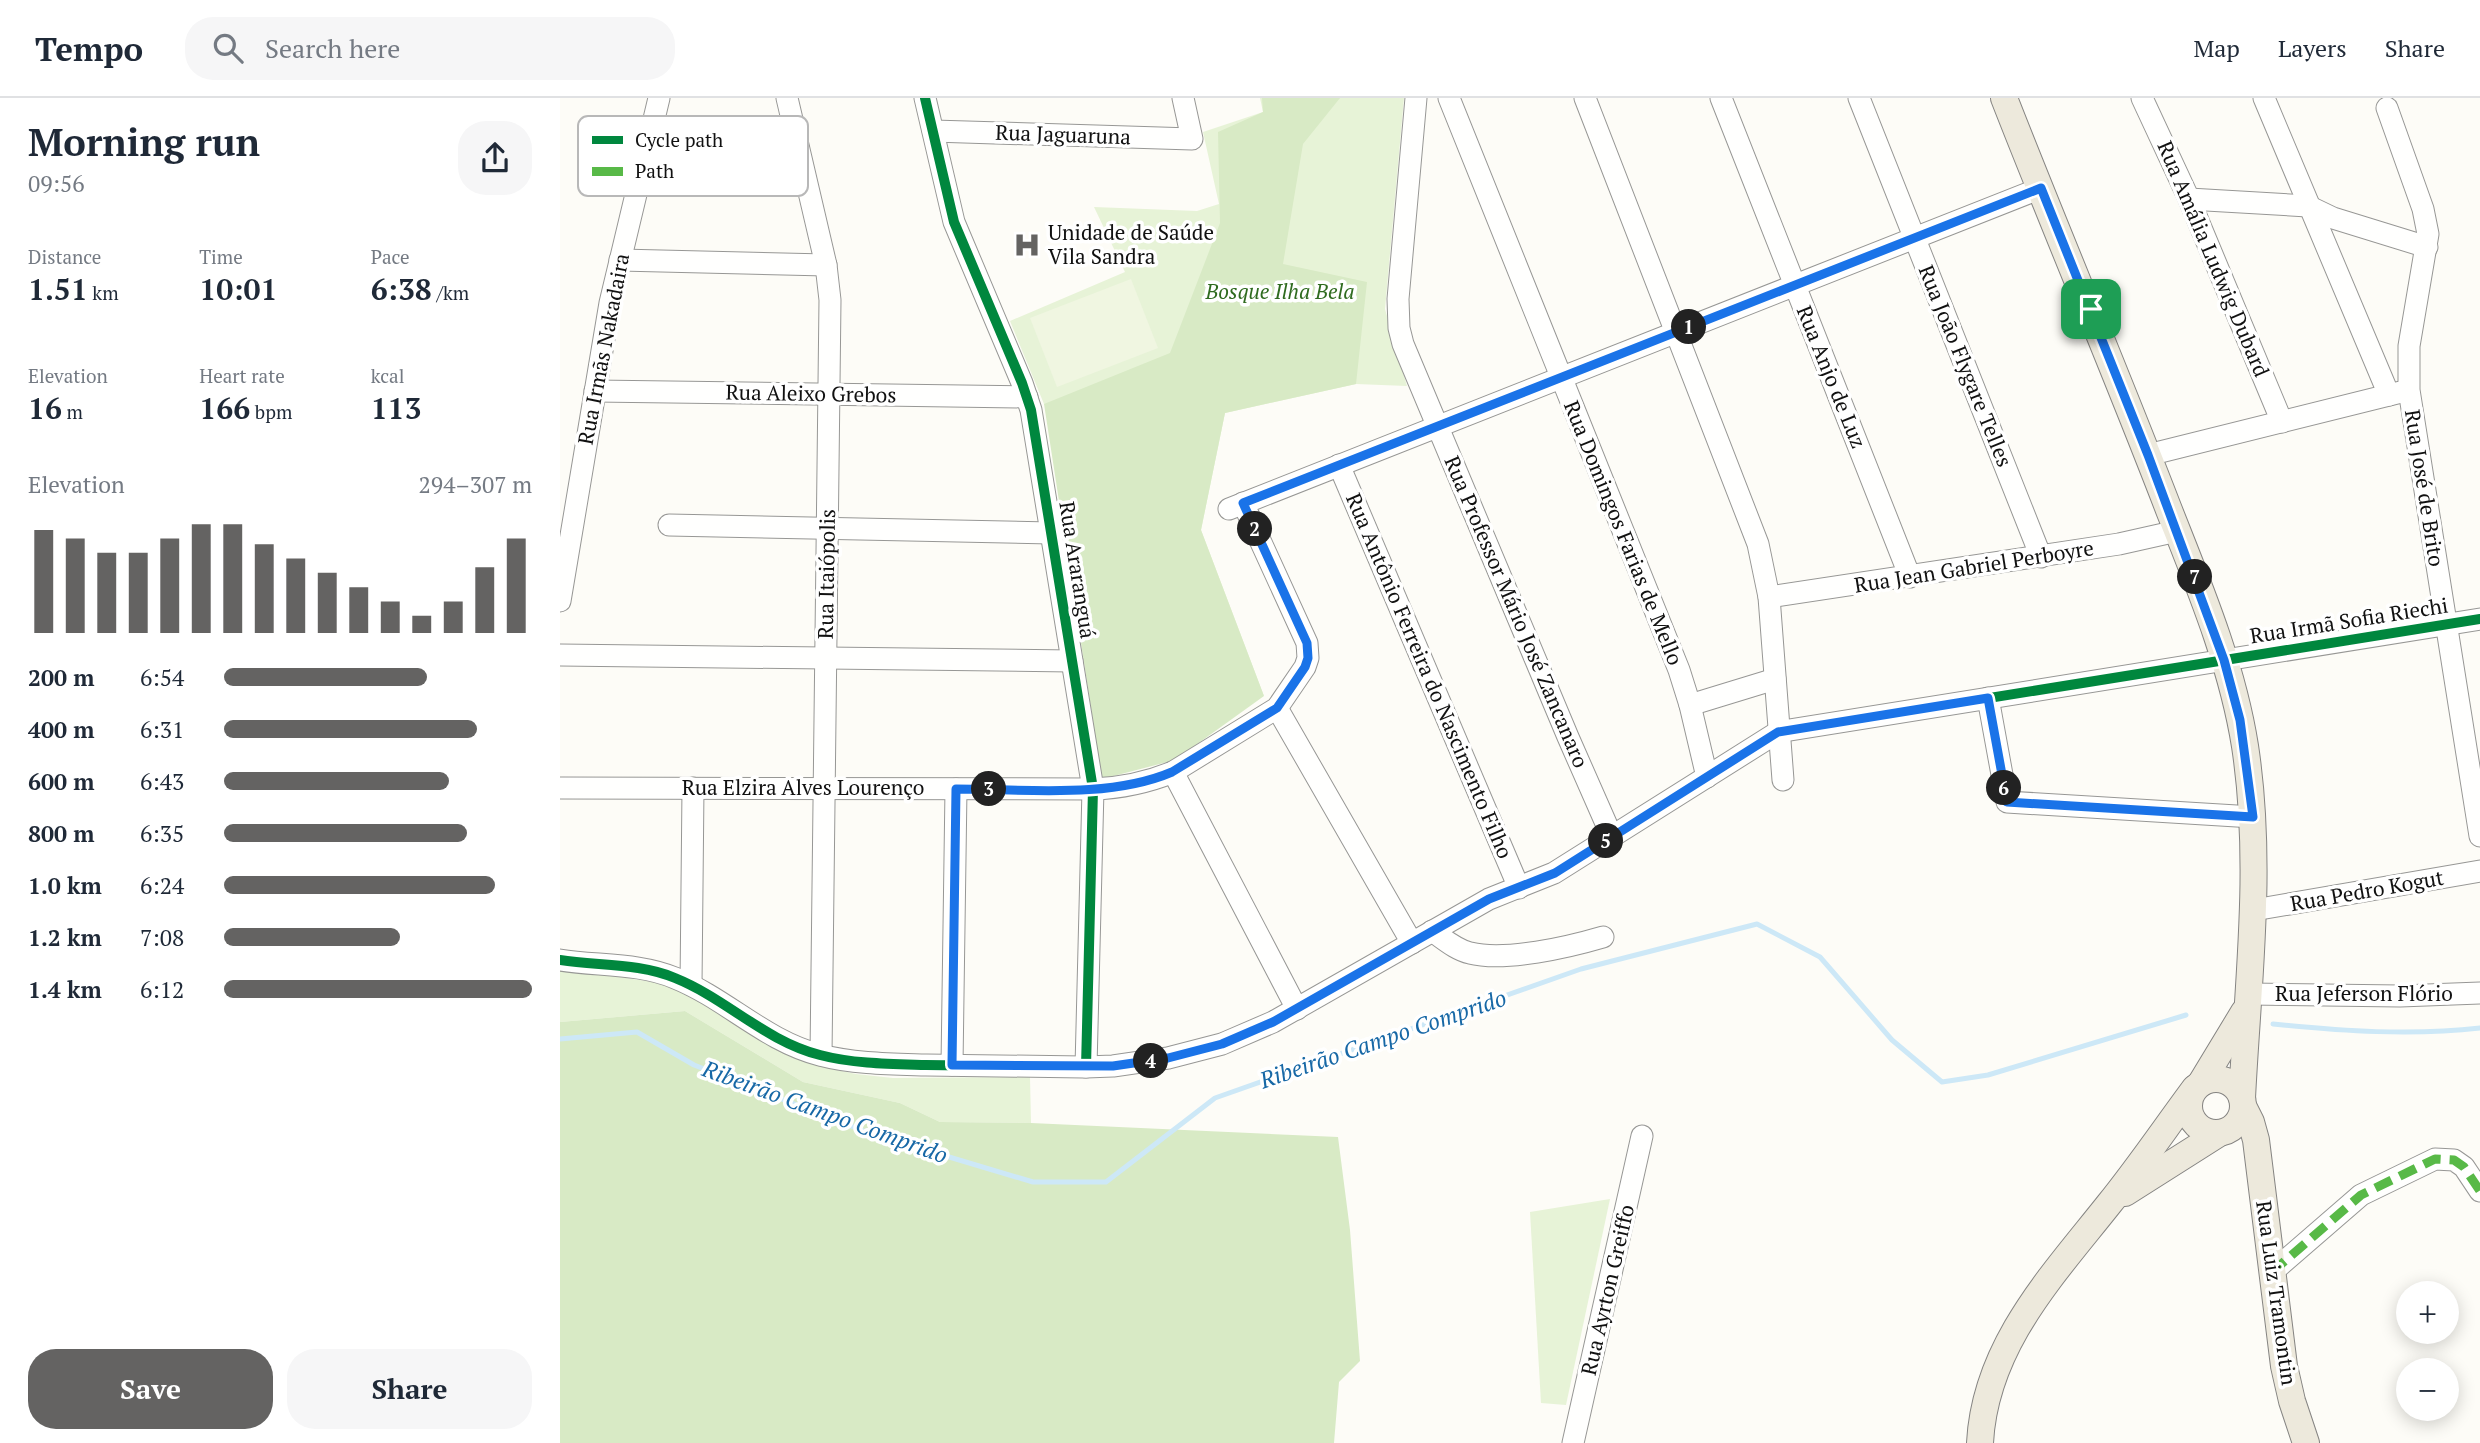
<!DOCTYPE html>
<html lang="en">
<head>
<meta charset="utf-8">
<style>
	:root { --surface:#fff; --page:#f6f6f7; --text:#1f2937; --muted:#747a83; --line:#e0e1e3; --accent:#646362 }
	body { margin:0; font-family:"PT Serif",serif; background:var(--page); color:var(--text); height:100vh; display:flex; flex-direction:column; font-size:26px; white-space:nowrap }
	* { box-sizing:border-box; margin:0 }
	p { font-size:23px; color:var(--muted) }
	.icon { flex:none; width:38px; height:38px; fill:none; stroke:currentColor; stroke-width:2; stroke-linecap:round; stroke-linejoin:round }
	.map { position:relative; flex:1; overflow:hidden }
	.side { display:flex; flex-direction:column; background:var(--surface); width:560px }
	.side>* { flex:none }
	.tools { position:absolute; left:1836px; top:1183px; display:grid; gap:14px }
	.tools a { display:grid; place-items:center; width:63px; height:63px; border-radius:50%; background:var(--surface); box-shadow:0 4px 18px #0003; font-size:35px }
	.pin { position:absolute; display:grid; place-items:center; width:60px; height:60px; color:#fff; margin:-30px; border-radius:14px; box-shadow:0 4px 10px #0006 }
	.km { position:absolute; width:35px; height:35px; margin:-18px; border-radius:50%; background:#222; color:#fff; font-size:19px; line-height:35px; text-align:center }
	.round { display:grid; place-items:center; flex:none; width:74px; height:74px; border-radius:28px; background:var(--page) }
	.summary { display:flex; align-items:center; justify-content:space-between; height:119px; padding:0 28px }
	h1 { font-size:38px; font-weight:800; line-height:52px }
	.stats { display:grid; grid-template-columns:repeat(3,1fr); gap:10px; height:119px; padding:7px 28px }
	.stats div { display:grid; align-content:center }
	.stats b { font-size:30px; font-weight:800 }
	.stats small { font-size:19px; font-weight:400 }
	.stats p { font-size:19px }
	.chart { height:196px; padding:14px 28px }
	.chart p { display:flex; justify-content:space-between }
	.chart svg { width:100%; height:126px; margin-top:7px; stroke:var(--accent); stroke-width:6 }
	.primary-button { display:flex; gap:14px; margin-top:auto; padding:14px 28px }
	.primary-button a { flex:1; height:80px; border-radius:28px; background:var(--accent); color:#fff; font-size:28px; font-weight:800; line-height:80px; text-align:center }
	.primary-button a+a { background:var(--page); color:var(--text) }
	ul { padding:0 28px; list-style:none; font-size:23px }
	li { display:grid; grid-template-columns:112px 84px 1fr; align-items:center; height:52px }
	li i { height:18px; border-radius:9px; background:var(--accent) }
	header { display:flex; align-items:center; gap:42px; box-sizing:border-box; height:98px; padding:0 35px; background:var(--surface); border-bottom:2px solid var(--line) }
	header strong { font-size:33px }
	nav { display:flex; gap:38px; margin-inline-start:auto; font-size:24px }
	.search { width:490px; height:63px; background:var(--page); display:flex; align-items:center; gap:18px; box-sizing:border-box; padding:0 24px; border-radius:28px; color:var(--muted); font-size:26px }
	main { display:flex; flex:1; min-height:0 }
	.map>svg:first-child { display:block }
</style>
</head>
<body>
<header>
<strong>Tempo</strong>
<div class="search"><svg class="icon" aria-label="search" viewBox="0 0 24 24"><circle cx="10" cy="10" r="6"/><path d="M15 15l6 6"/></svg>Search here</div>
<nav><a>Map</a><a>Layers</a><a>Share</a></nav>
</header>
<main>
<section class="side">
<div class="summary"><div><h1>Morning run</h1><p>09:56</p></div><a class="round"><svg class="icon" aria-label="share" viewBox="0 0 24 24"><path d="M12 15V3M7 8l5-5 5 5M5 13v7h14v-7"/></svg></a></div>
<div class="stats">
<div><p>Distance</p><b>1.51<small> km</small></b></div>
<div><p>Time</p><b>10:01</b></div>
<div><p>Pace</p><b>6:38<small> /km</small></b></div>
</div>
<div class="stats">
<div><p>Elevation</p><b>16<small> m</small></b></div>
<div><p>Heart rate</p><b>166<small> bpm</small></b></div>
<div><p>kcal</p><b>113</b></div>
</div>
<div class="chart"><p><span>Elevation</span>294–307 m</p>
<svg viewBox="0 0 160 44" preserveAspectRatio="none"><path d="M5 44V8M15 44V11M25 44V16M35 44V16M45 44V11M55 44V6M65 44V6M75 44V13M85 44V18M95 44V23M105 44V28M115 44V33M125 44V38M135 44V33M145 44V21M155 44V11"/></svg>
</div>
<ul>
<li><b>200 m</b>6:54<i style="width:66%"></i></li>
<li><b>400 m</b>6:31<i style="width:82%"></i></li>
<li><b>600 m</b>6:43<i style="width:73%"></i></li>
<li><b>800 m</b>6:35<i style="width:79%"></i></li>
<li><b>1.0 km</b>6:24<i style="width:88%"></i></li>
<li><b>1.2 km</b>7:08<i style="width:57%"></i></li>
<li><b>1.4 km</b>6:12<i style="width:100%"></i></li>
</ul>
<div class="primary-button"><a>Save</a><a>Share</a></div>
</section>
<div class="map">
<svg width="1920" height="1345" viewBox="0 0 1920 1345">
	<rect width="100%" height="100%" fill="#fdfcf7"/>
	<g fill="#e7f3d7">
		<polygon points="700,0 844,0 825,211 847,288 796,286 665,315 641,432 704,598 484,306 450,223 565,174 534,109 637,113 659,106 643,34 703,14"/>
		<polygon points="0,870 106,886 133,900 223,955 258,968 296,976 333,980 470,979 471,1025 380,1024 340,1005 243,984 125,913 0,924"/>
		<polygon points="1050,1101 1006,1307 981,1305 970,1114"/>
	</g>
	<g fill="#d8eac5">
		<polygon points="702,0 780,0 743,46 723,166 807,184 796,286 665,315 641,432 704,598 615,662 542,681 484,306 610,255 660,125 658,34 703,14"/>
		<polygon points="125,913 243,984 340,1005 380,1024 471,1025 778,1039 790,1132 800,1263 779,1284 774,1345 0,1345 0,924"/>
	</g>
	<polygon fill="#f0f6e1" points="571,181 598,250 497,289 470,220"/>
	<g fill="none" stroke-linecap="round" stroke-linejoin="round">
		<g stroke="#cde8f7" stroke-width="5">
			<path d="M 1713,926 C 1782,933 1851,938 1920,930"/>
			<polyline points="0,941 77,934 134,967 309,1035 473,1084 546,1084 655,1000 1021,871 1197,826 1260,859 1332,942 1382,984 1428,977 1626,917"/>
		</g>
		<defs>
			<g id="minor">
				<polyline points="227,0 266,167 270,202 261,957"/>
				<polyline points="365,0 394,124 462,285 471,312 533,691 526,969"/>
				<polyline points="856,0 838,201 839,230 843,246 1008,639 1052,739"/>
				<polyline points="889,0 1119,572 1130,607 1147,679"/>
				<polyline points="1025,0 1198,446 1209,499 1223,682"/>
				<polyline points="1161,0 1350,479"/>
				<polyline points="1299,0 1481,459"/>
				<polyline points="1582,0 1629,101 1722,324"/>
				<polyline points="1704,0 1829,297"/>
				<polyline points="1827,10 1863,111 1868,136 1849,248 1849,292 1920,738"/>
				<polyline points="373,33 632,41 623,0"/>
				<polyline points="1629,101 1748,108 1773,120 1867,149"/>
				<polyline points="60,162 266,167"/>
				<polyline points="35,293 467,299"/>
				<polyline points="1588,357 1841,294"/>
				<polyline points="779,367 959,790"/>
				<polyline points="669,411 1481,90"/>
				<polyline points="109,427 491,435"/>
				<polyline points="1209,499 1559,446 1617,433"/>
				<polyline points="0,503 50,205 99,0"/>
				<polyline points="0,557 512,563"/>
				<polyline points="1428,600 1447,704 1693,719"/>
				<polyline points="1130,607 1215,581"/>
				<polyline points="717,610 852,845"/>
				<polyline points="613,674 737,911"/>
				<path d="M 0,690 L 533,691 C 562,690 586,685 613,674 L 717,610 L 745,569 L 748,560 L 747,545 L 683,405"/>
				<polyline points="1694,812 1920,773"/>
				<path d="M 872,833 C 884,841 896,852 910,855 C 945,864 1009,849 1043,839"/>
				<path d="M 0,862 C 38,868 80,865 115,880 C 167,901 205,943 260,957 C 294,966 332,966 366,967 C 420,968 473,968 526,969 L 553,968 L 608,960 L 662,946 L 713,924 L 929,801 L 994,775 L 1218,634 L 1920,521"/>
				<polyline points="131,887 133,690"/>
				<polyline points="1688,896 1840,898 1920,895"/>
				<polyline points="392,967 396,691"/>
				<polyline points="1711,1175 1801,1097 1875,1061 1894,1062 1904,1069 1920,1093"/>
				<polyline points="1013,1345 1082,1038"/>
			</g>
			<g id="major">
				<path d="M 1444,0 C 1498,138 1556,274 1609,412 C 1639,488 1672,566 1685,648 C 1703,766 1688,882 1682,1000"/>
				<circle cx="1656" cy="1008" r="27"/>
				<polyline points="1641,985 1684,914"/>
				<polyline points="1683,1008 1691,1024 1696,1042 1724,1268 1732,1303 1746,1345"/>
				<polyline points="1565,1095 1658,1036"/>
				<path d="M 1420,1345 C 1425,1248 1492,1178 1549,1106 C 1579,1069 1606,1029 1635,990"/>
			</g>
		</defs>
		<use href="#minor" stroke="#979795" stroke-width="23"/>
		<use href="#major" stroke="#858482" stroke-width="28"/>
		<use href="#minor" stroke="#fffffe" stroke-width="21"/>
		<use href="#major" stroke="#ede9dc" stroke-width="26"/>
		<polyline stroke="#58b947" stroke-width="9" stroke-dasharray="18 9" stroke-linecap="butt" points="1711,1175 1801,1097 1875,1061 1894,1062 1904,1069 1920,1093"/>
		<defs>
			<g id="cycleway">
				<polyline points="365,0 394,124 462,285 471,312 533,691 526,969"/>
				<path d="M 0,862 C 38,868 80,865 115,880 C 167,901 205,943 260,957 C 294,966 332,966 366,967 C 420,968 473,968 526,969 L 553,968 L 608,960 L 662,946 L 713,924 L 929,801 L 994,775 L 1218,634 L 1920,521"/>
			</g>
		</defs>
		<use href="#cycleway" stroke="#fff" stroke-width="15"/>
		<use href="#cycleway" stroke="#00873e" stroke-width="10"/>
	</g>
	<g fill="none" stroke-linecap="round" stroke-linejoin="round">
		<defs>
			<path id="route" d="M 1481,90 L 1588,357 L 1664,562 L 1680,622 L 1693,719 L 1447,704 L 1428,600 L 1218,634 L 995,775 L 929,801 L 713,924 L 662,946 L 608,960 L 553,968 L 392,967 L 396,691 C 464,691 549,701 612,674 L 717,610 L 745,569 L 748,560 L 747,545 L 683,405 Z"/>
		</defs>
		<use href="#route" stroke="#fff" stroke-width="14"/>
		<use href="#route" stroke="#1a73e8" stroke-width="9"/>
	</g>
	<defs>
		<symbol id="hospital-bare" viewBox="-9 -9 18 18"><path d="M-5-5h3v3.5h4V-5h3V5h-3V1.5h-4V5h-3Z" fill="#646362" stroke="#fff" stroke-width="2.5" paint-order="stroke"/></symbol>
	</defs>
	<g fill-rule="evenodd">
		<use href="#hospital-bare" x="448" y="128" width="38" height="38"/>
	</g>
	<g text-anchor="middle" stroke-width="7" stroke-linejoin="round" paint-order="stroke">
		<g font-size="21" fill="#111" stroke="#fff">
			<text transform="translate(503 37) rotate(2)" y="7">Rua Jaguaruna</text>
			<text transform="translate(1653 161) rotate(67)" y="7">Rua Amália Ludwig Dubard</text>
			<text transform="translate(44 251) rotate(-79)" y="7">Rua Irmãs Nakadaira</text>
			<text transform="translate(1405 268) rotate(68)" y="7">Rua João Flygare Telles</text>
			<text transform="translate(1271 279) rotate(68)" y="7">Rua Anjo de Luz</text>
			<text transform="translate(251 296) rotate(1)" y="7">Rua Aleixo Grebos</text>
			<text transform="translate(1864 390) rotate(81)" y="7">Rua José de Brito</text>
			<text transform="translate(1063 435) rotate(68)" y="7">Rua Domingos Farias de Mello</text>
			<text transform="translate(1414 469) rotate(-9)" y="7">Rua Jean Gabriel Perboyre</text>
			<text transform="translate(517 472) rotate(81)" y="7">Rua Araranguá</text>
			<text transform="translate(267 476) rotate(-89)" y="7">Rua Itaiópolis</text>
			<text transform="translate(956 514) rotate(67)" y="7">Rua Professor Mário José Zancanaro</text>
			<text transform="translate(1789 523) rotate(-9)" y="7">Rua Irmã Sofia Riechi</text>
			<text transform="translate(869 578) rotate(67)" y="7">Rua Antônio Ferreira do Nascimento Filho</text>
			<text x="243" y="697">Rua Elzira Alves Lourenço</text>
			<text transform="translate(1807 793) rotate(-10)" y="7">Rua Pedro Kogut</text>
			<text x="1804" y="903">Rua Jeferson Flório</text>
			<text transform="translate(1048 1192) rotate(-77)" y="7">Rua Ayrton Greiffo</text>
			<text transform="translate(1716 1195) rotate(82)" y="7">Rua Luiz Tramontin</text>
		</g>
		<g font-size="21" fill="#111" stroke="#fff" text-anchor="start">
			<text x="488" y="142">Unidade de Saúde<tspan x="488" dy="24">Vila Sandra</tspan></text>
		</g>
		<g font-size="21" font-style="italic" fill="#2f6b1f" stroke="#fff">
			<text x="720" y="201">Bosque Ilha Bela</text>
		</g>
		<g font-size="23" font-style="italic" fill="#1768a6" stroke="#fff">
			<text transform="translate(823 941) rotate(-19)" y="8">Ribeirão Campo Comprido</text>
			<text transform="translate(265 1014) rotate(20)" y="8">Ribeirão Campo Comprido</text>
		</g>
	</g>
	<rect x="18" y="18" width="230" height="80" rx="10" fill="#fff" stroke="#b8b8b8" stroke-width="2"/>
	<rect x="32" y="38" width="31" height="8" fill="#00873e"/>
	<rect x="32" y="69" width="31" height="9" fill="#58b947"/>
	<g font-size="19" fill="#111">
		<text x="75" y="49">Cycle path</text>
		<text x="75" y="80">Path</text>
	</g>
</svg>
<div class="tools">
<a>+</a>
<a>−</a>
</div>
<div class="pin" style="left:1531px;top:211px;background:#1e9e55"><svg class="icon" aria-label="arrive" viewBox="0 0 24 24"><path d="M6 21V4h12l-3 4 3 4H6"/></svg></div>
<b class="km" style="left:1129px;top:229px">1</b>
<b class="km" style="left:695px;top:431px">2</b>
<b class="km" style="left:429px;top:691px">3</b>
<b class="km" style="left:591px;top:963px">4</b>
<b class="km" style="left:1046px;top:743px">5</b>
<b class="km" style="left:1444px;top:690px">6</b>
<b class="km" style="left:1635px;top:479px">7</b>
</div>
</main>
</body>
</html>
